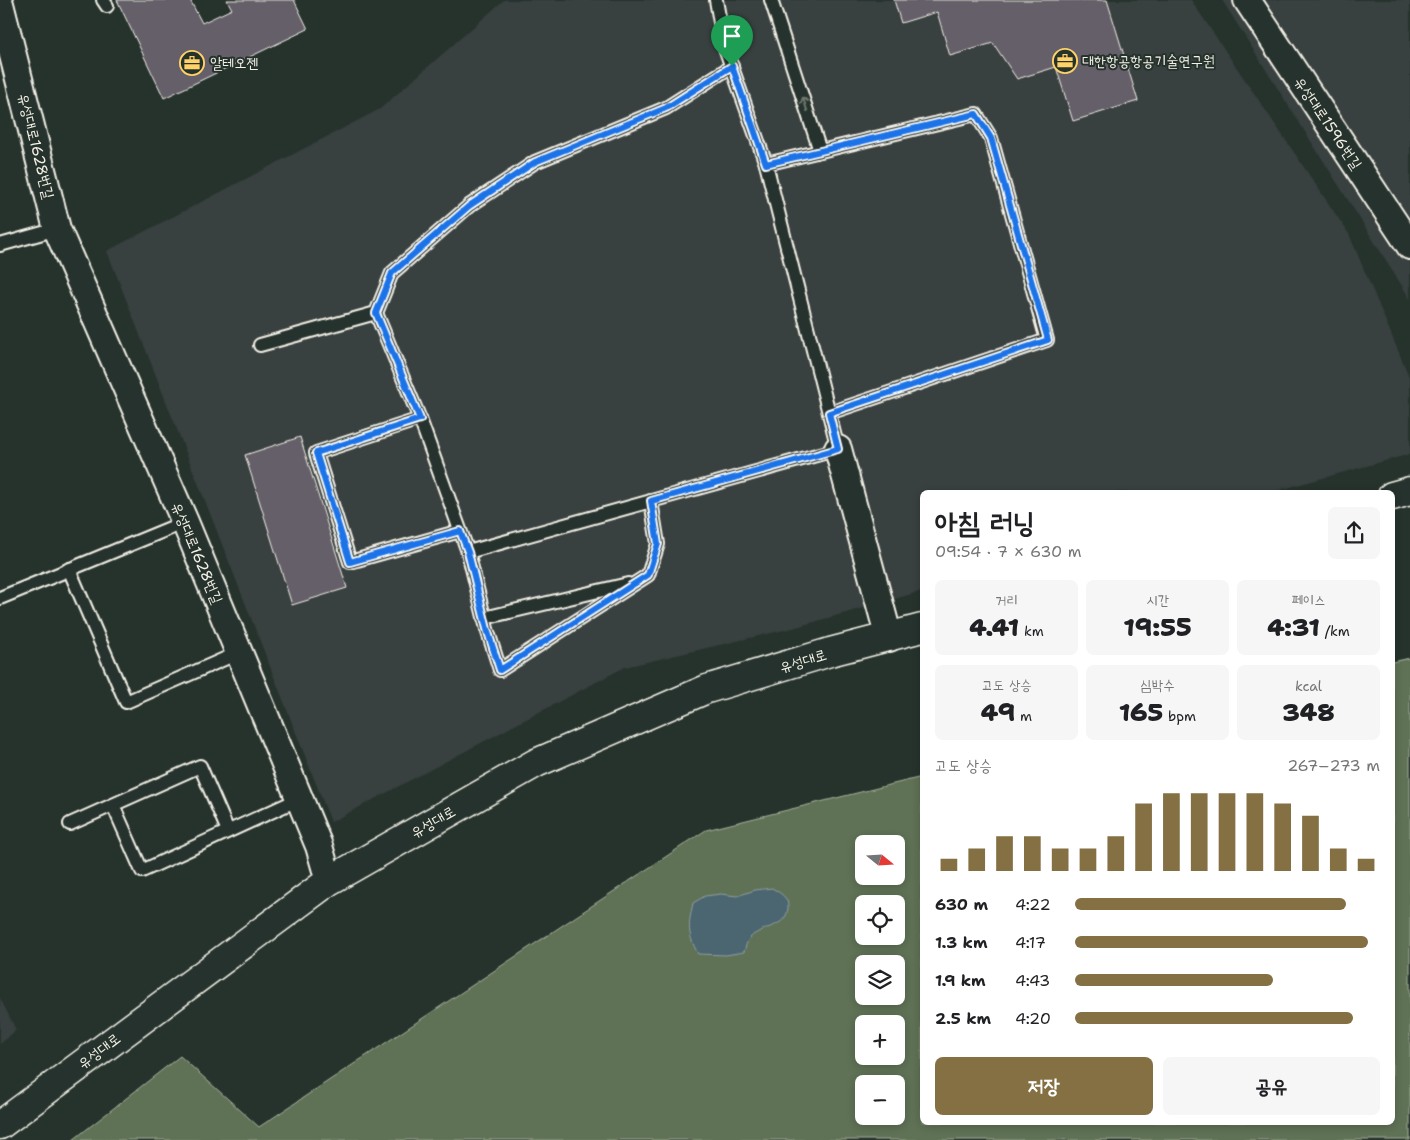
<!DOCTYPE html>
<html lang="ko">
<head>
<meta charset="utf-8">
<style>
	:root { --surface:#fff; --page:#f6f6f6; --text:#202124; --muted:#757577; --accent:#847042 }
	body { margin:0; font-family:"Shantell Sans","Poor Story",sans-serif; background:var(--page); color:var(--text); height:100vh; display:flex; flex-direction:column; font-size:19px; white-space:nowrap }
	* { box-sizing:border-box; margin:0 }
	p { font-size:16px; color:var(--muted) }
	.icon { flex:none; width:28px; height:28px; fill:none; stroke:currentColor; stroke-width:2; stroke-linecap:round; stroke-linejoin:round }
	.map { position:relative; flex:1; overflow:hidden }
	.side { position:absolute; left:920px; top:490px; width:475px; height:635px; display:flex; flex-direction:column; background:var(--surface); border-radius:8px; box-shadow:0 2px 8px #0003 }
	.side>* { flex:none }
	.needle { width:32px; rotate:108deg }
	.tools { position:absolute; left:855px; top:835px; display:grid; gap:10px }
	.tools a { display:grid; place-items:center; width:50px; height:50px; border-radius:8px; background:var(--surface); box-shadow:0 2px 8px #0003; font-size:25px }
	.pin { position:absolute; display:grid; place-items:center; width:42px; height:42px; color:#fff; margin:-51px -21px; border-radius:50% 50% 50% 0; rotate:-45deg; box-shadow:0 0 5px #0007 }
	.pin .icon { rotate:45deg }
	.round { display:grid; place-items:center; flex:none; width:52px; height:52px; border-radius:8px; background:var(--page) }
	.overview { display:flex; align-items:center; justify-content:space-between; height:85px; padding:0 15px }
	h1 { font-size:28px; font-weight:800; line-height:38px }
	.figures { display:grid; grid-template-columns:repeat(3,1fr); gap:8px; height:85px; padding:5px 15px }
	.figures div { display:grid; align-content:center; border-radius:8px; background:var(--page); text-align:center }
	.figures b { font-size:25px; font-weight:800 }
	.figures small { font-size:14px; font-weight:400 }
	.figures p { font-size:14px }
	.chart { height:140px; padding:10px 15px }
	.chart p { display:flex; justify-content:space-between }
	.chart svg { width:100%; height:90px; margin-top:5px; stroke:var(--accent); stroke-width:6 }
	.cta { display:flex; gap:10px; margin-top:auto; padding:10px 15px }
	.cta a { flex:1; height:58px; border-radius:8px; background:var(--accent); color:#fff; font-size:20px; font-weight:800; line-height:58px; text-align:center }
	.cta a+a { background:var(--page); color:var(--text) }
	ul { padding:0 15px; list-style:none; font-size:16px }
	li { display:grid; grid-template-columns:80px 60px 1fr; align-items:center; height:38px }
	li i { height:12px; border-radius:6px; background:var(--accent) }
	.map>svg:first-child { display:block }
</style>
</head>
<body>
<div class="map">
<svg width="1410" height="1140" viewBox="0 0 1410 1140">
	<rect width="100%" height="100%" fill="#26332d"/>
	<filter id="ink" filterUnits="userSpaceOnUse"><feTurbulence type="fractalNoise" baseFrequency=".02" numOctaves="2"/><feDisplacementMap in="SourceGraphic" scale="10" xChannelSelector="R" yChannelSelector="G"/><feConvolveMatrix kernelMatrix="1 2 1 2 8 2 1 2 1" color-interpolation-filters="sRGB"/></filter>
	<g filter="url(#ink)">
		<g fill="#39403f">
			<polygon points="504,0 1191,0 1349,234 1410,379 1410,454 1272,492 922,492 922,591 793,628 625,667 331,822 107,251 380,109"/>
			<polygon points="1222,0 1410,0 1410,299 1394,273"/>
			<polygon points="0,998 16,1030 0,1044"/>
		</g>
		<path fill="#5e7255" stroke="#a9b29e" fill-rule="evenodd" d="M 1410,658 L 1410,1140 L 73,1140 L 180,1056 L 259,1127 L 706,830 L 922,777 L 922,1122 L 1392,1122 L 1392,662 ZM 864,844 L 896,844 L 896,876 L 864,876 ZM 864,904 L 896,904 L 896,936 L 864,936 ZM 864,964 L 896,964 L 896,996 L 864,996 ZM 864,1024 L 896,1024 L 896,1056 L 864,1056 ZM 864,1084 L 896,1084 L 896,1116 L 864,1116 Z"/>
		<path fill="#4c6671" stroke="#8f9ea1" d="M 772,888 C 780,893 789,897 788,908 C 786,929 762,925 750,938 C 747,941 745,948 744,952 L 726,955 L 698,954 C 687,933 688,926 693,903 L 705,896 L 721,894 L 737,896 L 755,890 Z"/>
		<g fill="#655f69" stroke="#f4f1e8">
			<polygon points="117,0 190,0 202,23 232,9 227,0 294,0 308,29 164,98"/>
			<polygon points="894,0 1107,0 1138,101 1073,121 1056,67 1017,79 993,43 950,56 937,12 901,23"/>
			<polygon points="300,437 347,588 292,605 245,455"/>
		</g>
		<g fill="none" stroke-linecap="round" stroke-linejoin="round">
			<defs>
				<g id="lane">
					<polyline points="103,0 107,6"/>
					<polyline points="716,0 724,45 766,164"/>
					<polyline points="771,0 820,151"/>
					<polyline points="732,66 666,108 535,162 469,206 392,273 376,313 420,419 468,552 838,449 766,164 976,114 991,138 1047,340 829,413"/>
					<polyline points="0,245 57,229"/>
					<polyline points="260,345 376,313"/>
					<polyline points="420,419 316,453 350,562 460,531"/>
					<polyline points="468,552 487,629 500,670 648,575 658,544 651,501"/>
					<polyline points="69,569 126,702 238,653"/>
					<polyline points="0,598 185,522"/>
					<polyline points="484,618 628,584"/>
					<polyline points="113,805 142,871 299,799"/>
					<polyline points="70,824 200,766 228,831"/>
				</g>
				<g id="street">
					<polyline points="1247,0 1410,246"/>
					<polyline points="0,4 57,229 185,522 319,846 329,881"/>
					<polyline points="838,449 889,638"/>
				</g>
				<g id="secondary">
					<polyline points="1392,496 1410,491"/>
					<polyline points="0,1125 329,881 536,763 707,689 830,652 922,628"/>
				</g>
			</defs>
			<use href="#lane" stroke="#f4f1e8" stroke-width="16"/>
			<use href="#street" stroke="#f4f1e8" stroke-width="30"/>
			<use href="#secondary" stroke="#f4f1e8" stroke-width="31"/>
			<use href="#lane" stroke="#26332d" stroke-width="12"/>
			<use href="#street" stroke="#26332d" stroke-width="26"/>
			<use href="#secondary" stroke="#26332d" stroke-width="28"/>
		</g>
		<defs><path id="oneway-shaft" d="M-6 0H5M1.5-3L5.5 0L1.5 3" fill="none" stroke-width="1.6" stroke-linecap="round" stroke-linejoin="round" transform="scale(1.25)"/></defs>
		<use stroke="#6e766e" href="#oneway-shaft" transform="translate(805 104) rotate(-108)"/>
	</g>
	<g fill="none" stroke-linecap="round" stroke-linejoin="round" filter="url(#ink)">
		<defs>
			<polygon id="route" points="732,66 766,164 976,114 991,138 1048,340 829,413 838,449 651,501 658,544 648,575 500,670 487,629 468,552 460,531 350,562 316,453 420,419 376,313 392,273 469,206 535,162 666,108"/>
		</defs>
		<use href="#route" stroke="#fff" stroke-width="10"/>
		<use href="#route" stroke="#1a73e8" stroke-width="6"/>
	</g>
	<defs>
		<symbol id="office-ring" viewBox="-11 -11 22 22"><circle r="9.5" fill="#26332d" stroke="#ffd166" stroke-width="1.5"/><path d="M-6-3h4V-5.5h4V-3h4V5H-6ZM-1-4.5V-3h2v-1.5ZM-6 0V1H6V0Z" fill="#ffd166"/></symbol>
	</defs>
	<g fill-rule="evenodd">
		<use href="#office-ring" x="1051" y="47" width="28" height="28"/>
		<use href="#office-ring" x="178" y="49" width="28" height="28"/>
	</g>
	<g text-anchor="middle" stroke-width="4" stroke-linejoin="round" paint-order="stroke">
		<g font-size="15" fill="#f4f1e8" stroke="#26332d" text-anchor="start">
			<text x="1082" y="66">대한항공항공기술연구원</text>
			<text x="210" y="68">알테오젠</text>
		</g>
		<g font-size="15" fill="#f4f1e8" stroke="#26332d">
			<text transform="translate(1328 123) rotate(56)" y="5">유성대로1596번길</text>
			<text transform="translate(36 146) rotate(76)" y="5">유성대로1628번길</text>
			<text transform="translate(197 553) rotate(67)" y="5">유성대로1628번길</text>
			<text transform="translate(803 661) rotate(-17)" y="5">유성대로</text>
			<text transform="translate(433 822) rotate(-30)" y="5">유성대로</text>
			<text transform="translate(99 1051) rotate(-37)" y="5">유성대로</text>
		</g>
	</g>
</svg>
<div class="tools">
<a><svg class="needle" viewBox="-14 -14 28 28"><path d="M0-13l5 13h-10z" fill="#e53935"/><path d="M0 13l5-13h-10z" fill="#757577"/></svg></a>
<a><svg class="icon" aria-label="locate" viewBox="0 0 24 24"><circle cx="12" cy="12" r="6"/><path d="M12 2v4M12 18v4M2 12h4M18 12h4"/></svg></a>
<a><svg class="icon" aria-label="layers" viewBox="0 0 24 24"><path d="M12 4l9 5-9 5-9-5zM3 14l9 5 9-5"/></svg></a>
<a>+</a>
<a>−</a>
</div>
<div class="pin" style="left:732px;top:66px;background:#1e9e55"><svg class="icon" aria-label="arrive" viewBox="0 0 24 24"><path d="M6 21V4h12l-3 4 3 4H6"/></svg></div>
<section class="side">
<div class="overview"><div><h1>아침 러닝</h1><p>09:54 · 7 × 630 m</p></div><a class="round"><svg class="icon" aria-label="share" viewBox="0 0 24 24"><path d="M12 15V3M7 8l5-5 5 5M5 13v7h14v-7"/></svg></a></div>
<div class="figures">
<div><p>거리</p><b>4.41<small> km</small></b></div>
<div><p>시간</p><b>19:55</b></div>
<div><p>페이스</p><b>4:31<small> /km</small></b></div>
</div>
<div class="figures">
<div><p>고도 상승</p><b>49<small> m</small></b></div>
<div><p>심박수</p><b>165<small> bpm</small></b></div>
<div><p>kcal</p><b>348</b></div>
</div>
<div class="chart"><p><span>고도 상승</span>267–273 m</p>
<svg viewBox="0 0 160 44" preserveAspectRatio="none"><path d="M5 44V38M15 44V33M25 44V27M35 44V27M45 44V33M55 44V33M65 44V27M75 44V11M85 44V6M95 44V6M105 44V6M115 44V6M125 44V11M135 44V17M145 44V33M155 44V38"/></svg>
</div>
<ul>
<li><b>630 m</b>4:22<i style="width:89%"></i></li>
<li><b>1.3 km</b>4:17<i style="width:96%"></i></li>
<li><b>1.9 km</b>4:43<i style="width:65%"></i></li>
<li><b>2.5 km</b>4:20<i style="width:91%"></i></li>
</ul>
<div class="cta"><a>저장</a><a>공유</a></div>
</section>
</div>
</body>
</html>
